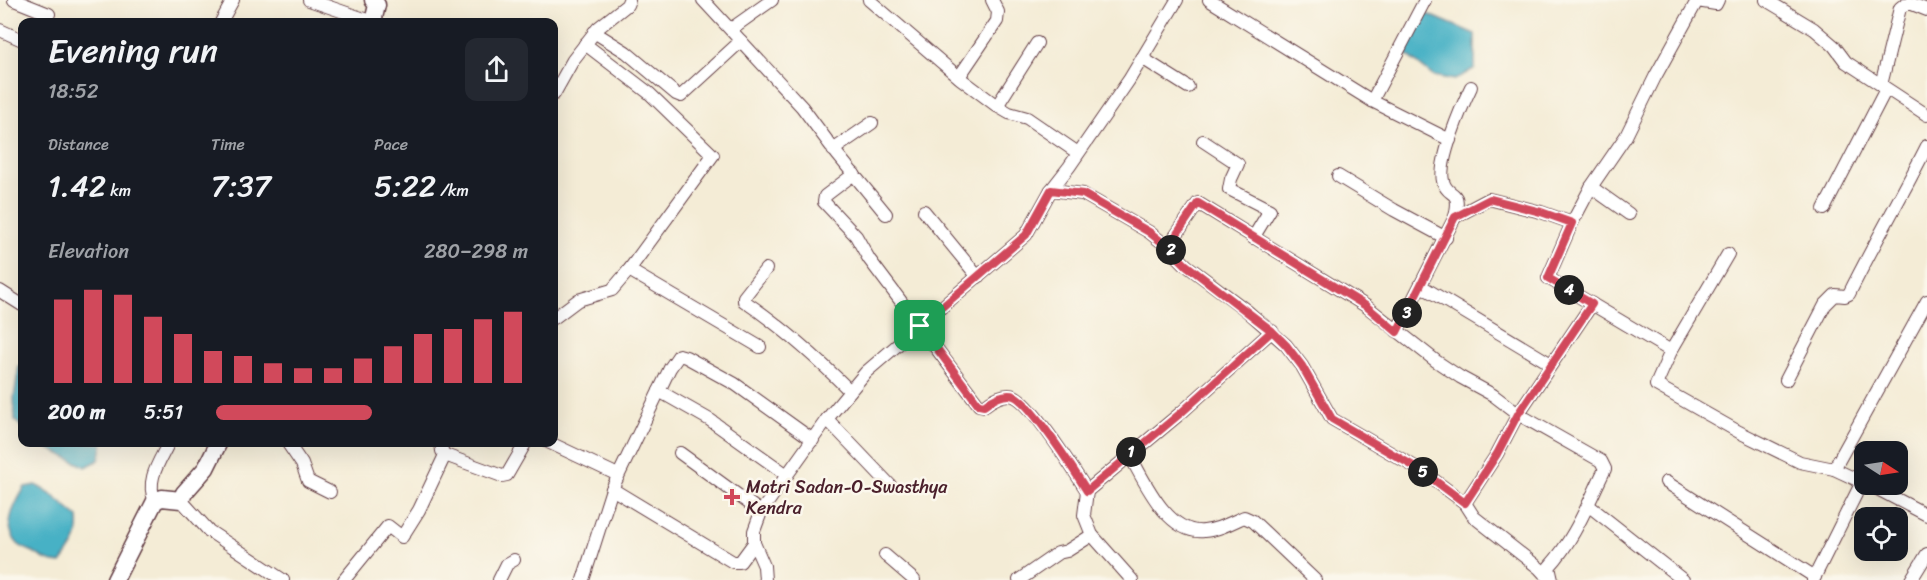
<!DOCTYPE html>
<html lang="en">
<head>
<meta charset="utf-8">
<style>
	:root { --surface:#171b24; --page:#242831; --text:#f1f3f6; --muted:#9ea1a6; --accent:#d1495b }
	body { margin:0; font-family:Sriracha,sans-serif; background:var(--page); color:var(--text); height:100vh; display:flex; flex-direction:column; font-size:22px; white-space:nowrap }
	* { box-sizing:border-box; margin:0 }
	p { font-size:20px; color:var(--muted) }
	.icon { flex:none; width:33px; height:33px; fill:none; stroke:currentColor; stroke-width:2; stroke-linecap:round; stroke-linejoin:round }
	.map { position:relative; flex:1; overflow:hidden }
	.drawer { position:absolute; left:18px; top:18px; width:540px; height:429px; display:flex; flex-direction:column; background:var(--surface); border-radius:12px; box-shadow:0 6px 24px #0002 }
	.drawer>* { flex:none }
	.needle { width:39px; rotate:102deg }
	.buttons { position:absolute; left:1854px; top:441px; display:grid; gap:12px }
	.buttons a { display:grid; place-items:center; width:54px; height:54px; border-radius:12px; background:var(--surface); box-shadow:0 6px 24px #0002; font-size:30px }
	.pin { position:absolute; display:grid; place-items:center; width:51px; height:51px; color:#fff; margin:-26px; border-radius:12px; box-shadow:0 3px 9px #0006 }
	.km { position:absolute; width:30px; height:30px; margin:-15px; border-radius:50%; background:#222; color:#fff; font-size:16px; line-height:30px; text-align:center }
	.round { display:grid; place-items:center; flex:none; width:63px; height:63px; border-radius:12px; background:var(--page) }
	.head { display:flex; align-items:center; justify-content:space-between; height:102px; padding:0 30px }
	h1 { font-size:33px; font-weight:600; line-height:45px }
	.stats { display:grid; grid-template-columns:repeat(3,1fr); gap:9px; height:102px; padding:6px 30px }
	.stats div { display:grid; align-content:center }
	.stats b { font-size:30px; font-weight:600 }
	.stats small { font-size:16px; font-weight:400 }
	.stats p { font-size:16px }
	.chart { height:168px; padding:12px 30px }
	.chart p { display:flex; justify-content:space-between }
	.chart svg { width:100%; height:108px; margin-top:6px; stroke:var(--accent); stroke-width:6 }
	ul { padding:0 30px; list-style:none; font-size:20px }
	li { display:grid; grid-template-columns:96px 72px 1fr; align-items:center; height:45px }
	li i { height:15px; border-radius:8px; background:var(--accent) }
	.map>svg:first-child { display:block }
</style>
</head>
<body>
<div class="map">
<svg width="1927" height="580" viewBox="0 0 1927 580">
	<rect width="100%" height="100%" fill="#fbf7ec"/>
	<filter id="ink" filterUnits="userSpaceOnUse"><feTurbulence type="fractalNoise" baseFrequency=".0167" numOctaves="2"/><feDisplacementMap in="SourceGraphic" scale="12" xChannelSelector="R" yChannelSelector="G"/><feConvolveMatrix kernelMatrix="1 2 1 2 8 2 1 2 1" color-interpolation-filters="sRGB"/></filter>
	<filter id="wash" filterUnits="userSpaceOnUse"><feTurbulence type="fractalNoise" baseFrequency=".008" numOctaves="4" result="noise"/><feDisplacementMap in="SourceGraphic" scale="24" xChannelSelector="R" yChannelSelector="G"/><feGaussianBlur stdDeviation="1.35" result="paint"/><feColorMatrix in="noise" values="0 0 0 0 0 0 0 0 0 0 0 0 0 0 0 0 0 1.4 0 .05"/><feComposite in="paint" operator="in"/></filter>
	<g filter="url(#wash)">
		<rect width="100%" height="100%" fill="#f4ecd6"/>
		<g fill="#46b1c5" stroke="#486878" stroke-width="1.5">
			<polygon points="1425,13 1475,34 1475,68 1455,80 1433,76 1403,51"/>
			<polygon points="22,365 22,428 15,420 14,397 19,366"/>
			<polygon points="37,443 103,443 99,460 86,467"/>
			<path d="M 36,485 L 52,495 L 78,517 C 80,540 74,545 61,563 C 48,562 46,560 35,553 C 30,550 22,548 18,544 C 1,526 15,504 25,487 Z"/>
		</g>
	</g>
	<g filter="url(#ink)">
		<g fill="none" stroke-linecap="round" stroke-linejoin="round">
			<defs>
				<g id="street">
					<polyline points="14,0 49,14"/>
					<polyline points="309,0 373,22"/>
					<polyline points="703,0 802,107 837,154 886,214"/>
					<polyline points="869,0 961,79 997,106 1009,113 1027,118 1078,153"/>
					<polyline points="1209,0 1372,101 1450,140"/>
					<polyline points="1766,0 1814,29 1834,46 1846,62 1927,115"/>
					<polyline points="221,22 233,0"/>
					<polyline points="731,29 772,0"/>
					<polyline points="0,30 22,40"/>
					<polyline points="594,32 626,52 676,94 681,96 741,41"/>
					<polyline points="1142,58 1188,87"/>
					<polyline points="959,77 997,21 998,12 992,0"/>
					<polyline points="1881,85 1900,8 1905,4 1912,4 1927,10"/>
					<polyline points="554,94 573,60 598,28 627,5 629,0"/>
					<polyline points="1372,101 1425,0"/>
					<polyline points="997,106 1037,43"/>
					<polyline points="1203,141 1238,164 1231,179 1229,189 1270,210 1253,238"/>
					<polyline points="833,150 872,123"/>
					<path d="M 854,174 L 825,196 L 824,202 L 856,236 L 869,259 L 979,405 L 984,406 C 991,400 1005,392 1014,396 C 1032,403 1075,472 1087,491 L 1084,515 L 1092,535 L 1132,580"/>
					<polyline points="1338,176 1394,210 1446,238"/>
					<polyline points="1591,187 1629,214"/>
					<path d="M 1051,190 L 1083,194 L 1149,232 L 1168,247 L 1198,203 L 1366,306 L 1436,361 L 1460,377 L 1493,395 L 1518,414 L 1601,461 L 1605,469 C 1588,503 1575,539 1549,567 L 1552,580"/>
					<polyline points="1824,209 1886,89"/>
					<polyline points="924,211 978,277"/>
					<path d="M 1455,217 C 1462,186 1448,200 1443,181 C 1438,161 1462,106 1471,87"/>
					<polyline points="1572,223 1548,278 1671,351"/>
					<polyline points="1168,247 1186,265 1246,310 1286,345 1302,366 1332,419 1422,471 1465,503 1474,517 1539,568 1550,580"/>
					<polyline points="1728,254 1671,351 1656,385 1739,432 1800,462 1834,469 1864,483"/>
					<path d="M 766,269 L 744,297 L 744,301 C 783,327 817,358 850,391"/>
					<polyline points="629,270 760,347"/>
					<polyline points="1421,286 1551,364"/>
					<polyline points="0,291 22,305"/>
					<polyline points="554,318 578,300 612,290 629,270 713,155 649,93 585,44"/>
					<polyline points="1397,331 1455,217 1489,199 1541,212 1572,223 1591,187 1626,136 1655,77 1697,1 1716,4 1718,0"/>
					<path d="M 1786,380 L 1825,305 L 1835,295 L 1845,296 L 1849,294 C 1874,243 1902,196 1927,146"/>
					<polyline points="659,391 710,420 787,475"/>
					<polyline points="827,419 890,485"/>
					<polyline points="287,442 302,464 308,481 330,492"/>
					<polyline points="441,442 442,451 445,455 502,476 507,475 526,442"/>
					<polyline points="548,442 618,475"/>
					<polyline points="680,453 761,512"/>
					<path d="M 1129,454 C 1144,480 1167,535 1204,531 C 1218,530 1231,523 1244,517 L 1253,521 L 1315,580"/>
					<polyline points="1834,469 1927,301"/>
					<polyline points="1666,482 1815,577"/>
					<polyline points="1868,484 1927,515"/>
					<polyline points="612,489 733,562 740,562 754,543"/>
					<polyline points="1087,491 1182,412 1272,331"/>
					<polyline points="181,500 209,531 283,580"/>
					<path d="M 155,501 C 145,480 160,461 169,442"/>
					<polyline points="1465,503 1497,454 1518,414 1592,304"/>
					<polyline points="1588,505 1683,580"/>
					<polyline points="885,555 914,580"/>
					<polyline points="344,580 388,526 402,537 419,510 445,455"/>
					<polyline points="499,580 507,564 514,560"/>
					<polyline points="583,580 612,489 670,368 679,355 686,357 735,384 813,440"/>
					<polyline points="765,580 764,566 754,543 754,531 761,512 787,475 827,419 866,372 1026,235 1051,190 1069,167 1129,80 1177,0"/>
					<polyline points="1019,580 1058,553 1067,551 1092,535"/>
					<polyline points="1813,580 1862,482"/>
					<polyline points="1911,580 1927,554"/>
				</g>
				<g id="secondary">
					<polyline points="373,22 377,5 373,0"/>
					<polyline points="115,580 155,501 162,498 181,500 184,493 206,468 219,442"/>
				</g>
			</defs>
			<use href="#street" stroke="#643e45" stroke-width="14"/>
			<use href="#secondary" stroke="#643e45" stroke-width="19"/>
			<use href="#street" stroke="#fff" stroke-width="12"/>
			<use href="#secondary" stroke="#fff" stroke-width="16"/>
		</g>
	</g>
	<g fill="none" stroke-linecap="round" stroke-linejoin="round" filter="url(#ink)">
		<defs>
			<path id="route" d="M 920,326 L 979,405 L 984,406 C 991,400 1005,392 1014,396 C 1031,403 1075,472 1087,491 L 1182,412 L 1272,331 L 1186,265 L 1168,247 L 1198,203 L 1366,306 L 1397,332 L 1455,217 L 1490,199 L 1541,212 L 1572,223 L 1548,278 L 1592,304 L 1518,414 L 1497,454 L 1465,503 L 1422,471 L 1332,419 L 1302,366 L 1286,345 L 1272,331 L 1186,265 L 1168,247 L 1149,232 L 1083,194 L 1051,190 L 1026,235 L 920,326"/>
		</defs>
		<use href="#route" stroke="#fff" stroke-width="12"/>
		<use href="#route" stroke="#d1495b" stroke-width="8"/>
	</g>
	<path fill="#d1495b" stroke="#fbf7ec" stroke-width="2" d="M729 488h6v6h6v6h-6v6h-6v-6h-6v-6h6z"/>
	<g text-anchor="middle" stroke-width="5" stroke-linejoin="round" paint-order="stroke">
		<g font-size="18" fill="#4a1f2b" stroke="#fbf7ec" text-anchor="start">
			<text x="746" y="493">Matri Sadan-O-Swasthya<tspan x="746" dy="21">Kendra</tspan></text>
		</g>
	</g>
</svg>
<div class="buttons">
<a><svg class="needle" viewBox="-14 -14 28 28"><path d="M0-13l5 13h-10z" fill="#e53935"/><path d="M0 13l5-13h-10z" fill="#9ea1a6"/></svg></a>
<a><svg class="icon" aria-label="locate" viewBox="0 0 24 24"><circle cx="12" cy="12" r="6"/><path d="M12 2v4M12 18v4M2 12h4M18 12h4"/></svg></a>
</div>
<div class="pin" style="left:920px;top:326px;background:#1e9e55"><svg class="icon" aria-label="arrive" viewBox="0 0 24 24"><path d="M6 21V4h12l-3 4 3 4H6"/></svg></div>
<b class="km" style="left:1131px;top:452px">1</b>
<b class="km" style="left:1171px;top:250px">2</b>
<b class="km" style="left:1407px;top:313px">3</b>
<b class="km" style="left:1569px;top:290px">4</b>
<b class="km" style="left:1423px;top:472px">5</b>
<section class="drawer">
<div class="head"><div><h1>Evening run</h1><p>18:52</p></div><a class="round"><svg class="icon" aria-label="share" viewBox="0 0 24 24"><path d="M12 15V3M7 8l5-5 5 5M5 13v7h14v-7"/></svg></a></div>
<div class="stats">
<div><p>Distance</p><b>1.42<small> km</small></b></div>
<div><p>Time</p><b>7:37</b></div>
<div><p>Pace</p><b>5:22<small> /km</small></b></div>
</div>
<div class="chart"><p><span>Elevation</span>280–298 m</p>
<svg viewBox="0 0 160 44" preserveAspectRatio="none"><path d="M5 44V10M15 44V6M25 44V8M35 44V17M45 44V24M55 44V31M65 44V33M75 44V36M85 44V38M95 44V38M105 44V34M115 44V29M125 44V24M135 44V22M145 44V18M155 44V15"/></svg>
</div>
<ul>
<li><b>200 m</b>5:51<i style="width:50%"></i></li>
</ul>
</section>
</div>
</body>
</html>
